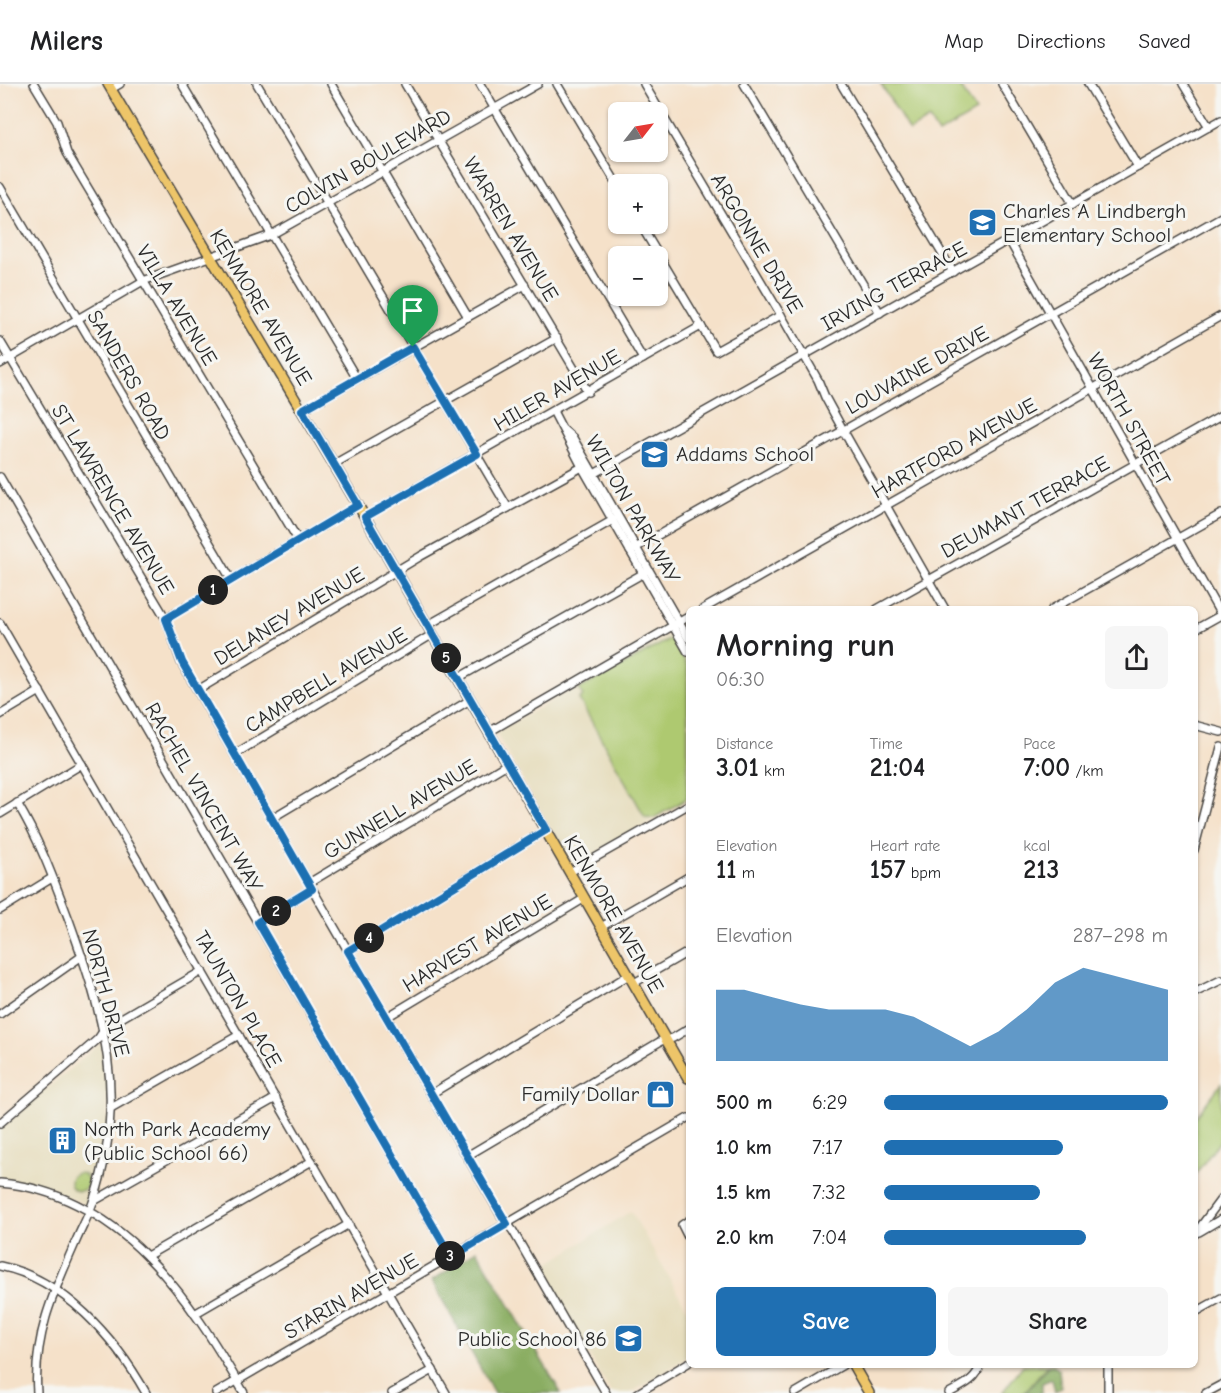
<!DOCTYPE html>
<html lang="en">
<head>
<meta charset="utf-8">
<style>
	:root { --surface:#fff; --page:#f6f6f6; --text:#202124; --muted:#757577; --line:#e0e0e0; --accent:#1f6fb2 }
	body { margin:0; font-family:"Comic Neue",sans-serif; background:var(--page); color:var(--text); height:100vh; display:flex; flex-direction:column; font-size:22px; white-space:nowrap }
	* { box-sizing:border-box; margin:0 }
	p { font-size:20px; color:var(--muted) }
	.icon { flex:none; width:33px; height:33px; fill:none; stroke:currentColor; stroke-width:2; stroke-linecap:round; stroke-linejoin:round }
	.map { position:relative; flex:1; overflow:hidden }
	.panel { position:absolute; left:686px; top:522px; width:512px; height:762px; display:flex; flex-direction:column; background:var(--surface); border-radius:9px; box-shadow:0 2px 4px #0004 }
	.panel>* { flex:none }
	.needle { width:39px; rotate:59deg }
	.buttons { position:absolute; left:608px; top:18px; display:grid; gap:12px }
	.buttons a { display:grid; place-items:center; width:60px; height:60px; border-radius:9px; background:var(--surface); box-shadow:0 2px 4px #0004; font-size:30px }
	.pin { position:absolute; display:grid; place-items:center; width:51px; height:51px; color:#fff; margin:-62px -26px; border-radius:50% 50% 50% 0; rotate:-45deg; box-shadow:0 0 6px #0007 }
	.pin .icon { rotate:45deg }
	.km { position:absolute; width:30px; height:30px; margin:-15px; border-radius:50%; background:#222; color:#fff; font-size:16px; line-height:30px; text-align:center }
	.round { display:grid; place-items:center; flex:none; width:63px; height:63px; border-radius:9px; background:var(--page) }
	.headline { display:flex; align-items:center; justify-content:space-between; height:102px; padding:0 30px }
	h1 { font-size:33px; font-weight:700; line-height:45px }
	.metrics { display:grid; grid-template-columns:repeat(3,1fr); gap:9px; height:102px; padding:6px 30px }
	.metrics div { display:grid; align-content:center }
	.metrics b { font-size:26px; font-weight:700 }
	.metrics small { font-size:16px; font-weight:400 }
	.metrics p { font-size:16px }
	.chart { height:168px; padding:12px 30px }
	.chart p { display:flex; justify-content:space-between }
	.chart svg { width:100%; height:108px; margin-top:6px; fill:var(--accent); opacity:.7 }
	.cta { display:flex; gap:12px; margin-top:auto; padding:12px 30px }
	.cta a { flex:1; height:69px; border-radius:9px; background:var(--accent); color:#fff; font-size:24px; font-weight:700; line-height:69px; text-align:center }
	.cta a+a { background:var(--page); color:var(--text) }
	ul { padding:0 30px; list-style:none; font-size:20px }
	li { display:grid; grid-template-columns:96px 72px 1fr; align-items:center; height:45px }
	li i { height:15px; border-radius:8px; background:var(--accent) }
	header { display:flex; align-items:center; gap:36px; box-sizing:border-box; height:84px; padding:0 30px; background:var(--surface); border-bottom:2px solid var(--line) }
	header strong { font-size:28px }
	nav { display:flex; gap:33px; margin-inline-start:auto; font-size:21px }
	.map>svg:first-child { display:block }
</style>
</head>
<body>
<header>
<strong>Milers</strong>
<nav><a>Map</a><a>Directions</a><a>Saved</a></nav>
</header>
<div class="map">
<svg width="1221" height="1309" viewBox="0 0 1221 1309">
	<rect width="100%" height="100%" fill="#f6f6f2"/>
	<filter id="ink" filterUnits="userSpaceOnUse"><feTurbulence type="fractalNoise" baseFrequency=".0167" numOctaves="2"/><feDisplacementMap in="SourceGraphic" scale="12" xChannelSelector="R" yChannelSelector="G"/><feConvolveMatrix kernelMatrix="1 2 1 2 8 2 1 2 1" color-interpolation-filters="sRGB"/></filter>
	<filter id="wash" filterUnits="userSpaceOnUse"><feTurbulence type="fractalNoise" baseFrequency=".008" numOctaves="4" result="noise"/><feDisplacementMap in="SourceGraphic" scale="24" xChannelSelector="R" yChannelSelector="G"/><feGaussianBlur stdDeviation="1.35" result="paint"/><feColorMatrix in="noise" values="0 0 0 0 0 0 0 0 0 0 0 0 0 0 0 0 0 1.4 0 .05"/><feComposite in="paint" operator="in"/></filter>
	<g filter="url(#wash)">
		<rect width="100%" height="100%" fill="#f5e1c9"/>
		<g fill="#e5dbba">
			<polygon points="668,551 675,553 688,576 688,716 576,780 572,780 544,734 497,650 500,646"/>
			<polygon points="101,959 108,1002 106,1055 95,1104 88,1121 52,1107 18,1098 0,1095 0,1044"/>
			<polygon points="631,1127 688,1227 688,1273 631,1309 611,1309 540,1185"/>
		</g>
		<g fill="#aec96f" stroke="#6c7a4d" stroke-width="1.5">
			<polygon points="881,0 959,0 976,28 938,50 929,35 909,47"/>
			<polygon points="672,554 688,584 688,714 654,734 645,733 579,615 583,612 579,605"/>
			<polygon points="1221,1000 1221,1056 1194,1092 1194,1035"/>
			<circle cx="79" cy="1098" r="9"/>
			<polygon points="1023,1281 1047,1281 1024,1309 1002,1309"/>
		</g>
		<g fill="#8aad62" stroke="#5a6c46" stroke-width="1.5">
			<polygon points="477,1166 561,1309 494,1309 432,1197"/>
			<polygon points="1049,1281 1054,1281 1059,1286 1061,1304 1055,1308 1052,1295 1042,1299 1042,1309 1025,1309"/>
		</g>
	</g>
	<g filter="url(#ink)">
		<g fill="none" stroke-linecap="round" stroke-linejoin="round">
			<defs>
				<g id="minor">
					<polyline points="34,0 57,38 67,69 298,456"/>
					<polyline points="182,0 357,295"/>
					<polyline points="257,0 445,317 557,254"/>
					<polyline points="331,0 468,233"/>
					<polyline points="405,0 588,308"/>
					<polyline points="480,0 643,275"/>
					<polyline points="557,0 618,102"/>
					<polyline points="644,0 781,231 818,296 825,313 843,346 945,525"/>
					<polyline points="744,0 880,229"/>
					<polyline points="841,0 953,188"/>
					<polyline points="1002,0 1073,120"/>
					<polyline points="1088,0 1138,83"/>
					<polyline points="1183,0 1209,43"/>
					<polyline points="111,5 120,0"/>
					<polyline points="0,103 231,495"/>
					<polyline points="640,140 716,267 781,231"/>
					<polyline points="1009,156 1221,531"/>
					<polyline points="0,257 166,535 181,578 502,1133 513,1147 606,1309"/>
					<polyline points="0,280 143,197 271,151 538,0"/>
					<polyline points="302,326 525,201"/>
					<polyline points="553,327 582,383 688,568"/>
					<polyline points="564,346 573,354 688,554"/>
					<polyline points="334,380 445,317 508,424"/>
					<polyline points="0,393 451,1173"/>
					<polyline points="365,433 701,242"/>
					<polyline points="630,467 1221,133"/>
					<polyline points="703,525 1221,232"/>
					<polyline points="877,525 1221,332"/>
					<polyline points="1052,525 1221,430"/>
					<polyline points="166,535 358,421"/>
					<polyline points="0,539 446,1309"/>
					<polyline points="428,541 613,436"/>
					<polyline points="1194,546 1221,531"/>
					<polyline points="458,594 644,489"/>
					<polyline points="198,606 421,472 582,383 594,390 1221,36"/>
					<polyline points="0,631 40,607"/>
					<polyline points="1194,641 1221,648"/>
					<polyline points="489,648 688,533"/>
					<polyline points="235,670 433,550"/>
					<path d="M 17,719 C 39,755 54,796 69,836 C 104,933 128,1012 94,1115 C 90,1129 82,1143 76,1157 C 54,1207 33,1252 37,1309"/>
					<polyline points="0,730 82,680"/>
					<polyline points="272,734 470,616"/>
					<polyline points="1194,766 1221,663"/>
					<polyline points="570,788 688,721"/>
					<polyline points="309,799 507,680"/>
					<polyline points="0,826 52,794"/>
					<polyline points="258,838 312,805"/>
					<polyline points="601,843 688,793"/>
					<polyline points="348,867 546,746"/>
					<polyline points="634,899 688,868"/>
					<polyline points="1194,909 1221,896"/>
					<polyline points="0,930 82,872"/>
					<polyline points="387,933 585,814"/>
					<polyline points="431,1010 629,891"/>
					<polyline points="111,1024 239,951"/>
					<polyline points="0,1039 98,955 106,943 202,887"/>
					<polyline points="467,1072 661,957 673,954 688,945"/>
					<path d="M 0,1099 C 120,1109 190,1214 244,1309"/>
					<polyline points="94,1117 276,1014"/>
					<polyline points="688,1137 682,1141 688,1153"/>
					<polyline points="1199,1148 1221,1135"/>
					<polyline points="1195,1150 1221,1115"/>
					<polyline points="147,1172 312,1077"/>
					<path d="M 0,1182 C 64,1195 115,1254 146,1309"/>
					<polyline points="196,1229 349,1140"/>
					<polyline points="1194,1229 1221,1214"/>
					<polyline points="1108,1281 1108,1309"/>
					<polyline points="216,1309 688,1034"/>
					<polyline points="392,1309 433,1286"/>
					<polyline points="638,1309 688,1279"/>
					<polyline points="795,1309 843,1281"/>
					<path d="M 949,1309 C 961,1302 977,1296 980,1281"/>
					<polyline points="1206,1309 1221,1301"/>
				</g>
				<g id="major">
					<polyline points="108,0 365,433 688,994"/>
					<polyline points="853,1281 869,1309"/>
				</g>
			</defs>
			<use href="#minor" stroke="#494643" stroke-width="10"/>
			<use href="#major" stroke="#494643" stroke-width="12"/>
			<use href="#minor" stroke="#fff" stroke-width="7"/>
			<use href="#major" stroke="#edc569" stroke-width="9"/>
		</g>
	</g>
	<g fill="none" stroke-linecap="round" stroke-linejoin="round" filter="url(#ink)">
		<defs>
			<polygon id="route" points="413,263 477,370 365,433 546,746 348,867 507,1140 451,1173 258,838 312,805 182,578 166,535 358,421 302,326"/>
		</defs>
		<use href="#route" stroke="#fff" stroke-width="12"/>
		<use href="#route" stroke="#1f6fb2" stroke-width="8"/>
	</g>
	<defs>
		<symbol id="school-square" viewBox="-11 -11 22 22"><rect x="-9" y="-9" width="18" height="18" rx="4" fill="#1f6fb2" stroke="#f6f6f2"/><path d="M0-5L7-2L0 1L-7-2ZM-4 1L0 2.5L4 1V4Q0 6-4 4Z" fill="#fff"/></symbol>
		<symbol id="shop-square" viewBox="-11 -11 22 22"><rect x="-9" y="-9" width="18" height="18" rx="4" fill="#1f6fb2" stroke="#f6f6f2"/><path d="M-5-2.5h2.3a2.7 3.5 0 0 1 5.4 0H5L5.5 6h-11ZM-1.5-2.5h3a1.5 2.3 0 0 0-3 0Z" fill="#fff"/></symbol>
		<symbol id="building-square" viewBox="-11 -11 22 22"><rect x="-9" y="-9" width="18" height="18" rx="4" fill="#1f6fb2" stroke="#f6f6f2"/><path d="M-4-6H4V6H1V3H-1V6H-4ZM-2.5-4.3h1.7v1.8h-1.7ZM.8-4.3h1.7v1.8H.8ZM-2.5-1h1.7V.8h-1.7ZM.8-1h1.7V.8H.8Z" fill="#fff"/></symbol>
	</defs>
	<g fill-rule="evenodd">
		<use href="#school-square" x="966" y="122" width="33" height="33"/>
		<use href="#school-square" x="638" y="354" width="33" height="33"/>
		<use href="#shop-square" x="644" y="994" width="33" height="33"/>
		<use href="#building-square" x="46" y="1040" width="33" height="33"/>
		<use href="#school-square" x="612" y="1238" width="33" height="33"/>
	</g>
	<g text-anchor="middle" stroke-width="6" stroke-linejoin="round" paint-order="stroke">
		<g font-size="21" fill="#2b2b2b" stroke="#f6f6f2">
			<text transform="translate(368 77) rotate(-30)" y="7">COLVIN BOULEVARD</text>
			<text transform="translate(511 145) rotate(59)" y="7">WARREN AVENUE</text>
			<text transform="translate(757 159) rotate(59)" y="7">ARGONNE DRIVE</text>
			<text transform="translate(894 202) rotate(-29)" y="7">IRVING TERRACE</text>
			<text transform="translate(177 221) rotate(59)" y="7">VILLA AVENUE</text>
			<text transform="translate(261 223) rotate(59)" y="7">KENMORE AVENUE</text>
			<text transform="translate(917 286) rotate(-29)" y="7">LOUVAINE DRIVE</text>
			<text transform="translate(129 291) rotate(60)" y="7">SANDERS ROAD</text>
			<text transform="translate(557 306) rotate(-30)" y="7">HILER AVENUE</text>
			<text transform="translate(1129 335) rotate(61)" y="7">WORTH STREET</text>
			<text transform="translate(954 364) rotate(-29)" y="7">HARTFORD AVENUE</text>
			<text transform="translate(113 415) rotate(59)" y="7">ST LAWRENCE AVENUE</text>
			<text transform="translate(1025 423) rotate(-29)" y="7">DEUMANT TERRACE</text>
			<text transform="translate(633 425) rotate(60)" y="7">WILTON PARKWAY</text>
			<text transform="translate(289 532) rotate(-31)" y="7">DELANEY AVENUE</text>
			<text transform="translate(326 596) rotate(-31)" y="7">CAMPBELL AVENUE</text>
			<text transform="translate(204 713) rotate(60)" y="7">RACHEL VINCENT WAY</text>
			<text transform="translate(400 725) rotate(-31)" y="7">GUNNELL AVENUE</text>
			<text transform="translate(614 830) rotate(60)" y="7">KENMORE AVENUE</text>
			<text transform="translate(477 859) rotate(-31)" y="7">HARVEST AVENUE</text>
			<text transform="translate(106 909) rotate(75)" y="7">NORTH DRIVE</text>
			<text transform="translate(238 915) rotate(60)" y="7">TAUNTON PLACE</text>
			<text transform="translate(351 1212) rotate(-30)" y="7">STARIN AVENUE</text>
		</g>
		<g font-size="21" fill="#2b2b2b" stroke="#f6f6f2" text-anchor="start">
			<text x="1003" y="134">Charles A Lindbergh<tspan x="1003" dy="24">Elementary School</tspan></text>
			<text x="676" y="377">Addams School</text>
			<text x="639" y="1017" text-anchor="end">Family Dollar</text>
			<text x="84" y="1052">North Park Academy<tspan x="84" dy="24">(Public School 66)</tspan></text>
			<text x="607" y="1262" text-anchor="end">Public School 86</text>
		</g>
	</g>
</svg>
<div class="buttons">
<a><svg class="needle" viewBox="-14 -14 28 28"><path d="M0-13l5 13h-10z" fill="#e53935"/><path d="M0 13l5-13h-10z" fill="#757577"/></svg></a>
<a>+</a>
<a>−</a>
</div>
<div class="pin" style="left:413px;top:263px;background:#1e9e55"><svg class="icon" aria-label="arrive" viewBox="0 0 24 24"><path d="M6 21V4h12l-3 4 3 4H6"/></svg></div>
<b class="km" style="left:213px;top:506px">1</b>
<b class="km" style="left:276px;top:827px">2</b>
<b class="km" style="left:450px;top:1172px">3</b>
<b class="km" style="left:369px;top:854px">4</b>
<b class="km" style="left:446px;top:574px">5</b>
<section class="panel">
<div class="headline"><div><h1>Morning run</h1><p>06:30</p></div><a class="round"><svg class="icon" aria-label="share" viewBox="0 0 24 24"><path d="M12 15V3M7 8l5-5 5 5M5 13v7h14v-7"/></svg></a></div>
<div class="metrics">
<div><p>Distance</p><b>3.01<small> km</small></b></div>
<div><p>Time</p><b>21:04</b></div>
<div><p>Pace</p><b>7:00<small> /km</small></b></div>
</div>
<div class="metrics">
<div><p>Elevation</p><b>11<small> m</small></b></div>
<div><p>Heart rate</p><b>157<small> bpm</small></b></div>
<div><p>kcal</p><b>213</b></div>
</div>
<div class="chart"><p><span>Elevation</span>287–298 m</p>
<svg viewBox="0 0 160 44" preserveAspectRatio="none"><path d="M0 44V15L10 15L20 18L30 21L40 23L50 23L60 23L70 26L80 32L90 38L100 32L110 23L120 12L130 6L140 9L150 12L160 15V44z"/></svg>
</div>
<ul>
<li><b>500 m</b>6:29<i style="width:100%"></i></li>
<li><b>1.0 km</b>7:17<i style="width:63%"></i></li>
<li><b>1.5 km</b>7:32<i style="width:55%"></i></li>
<li><b>2.0 km</b>7:04<i style="width:71%"></i></li>
</ul>
<div class="cta"><a>Save</a><a>Share</a></div>
</section>
</div>
</body>
</html>
